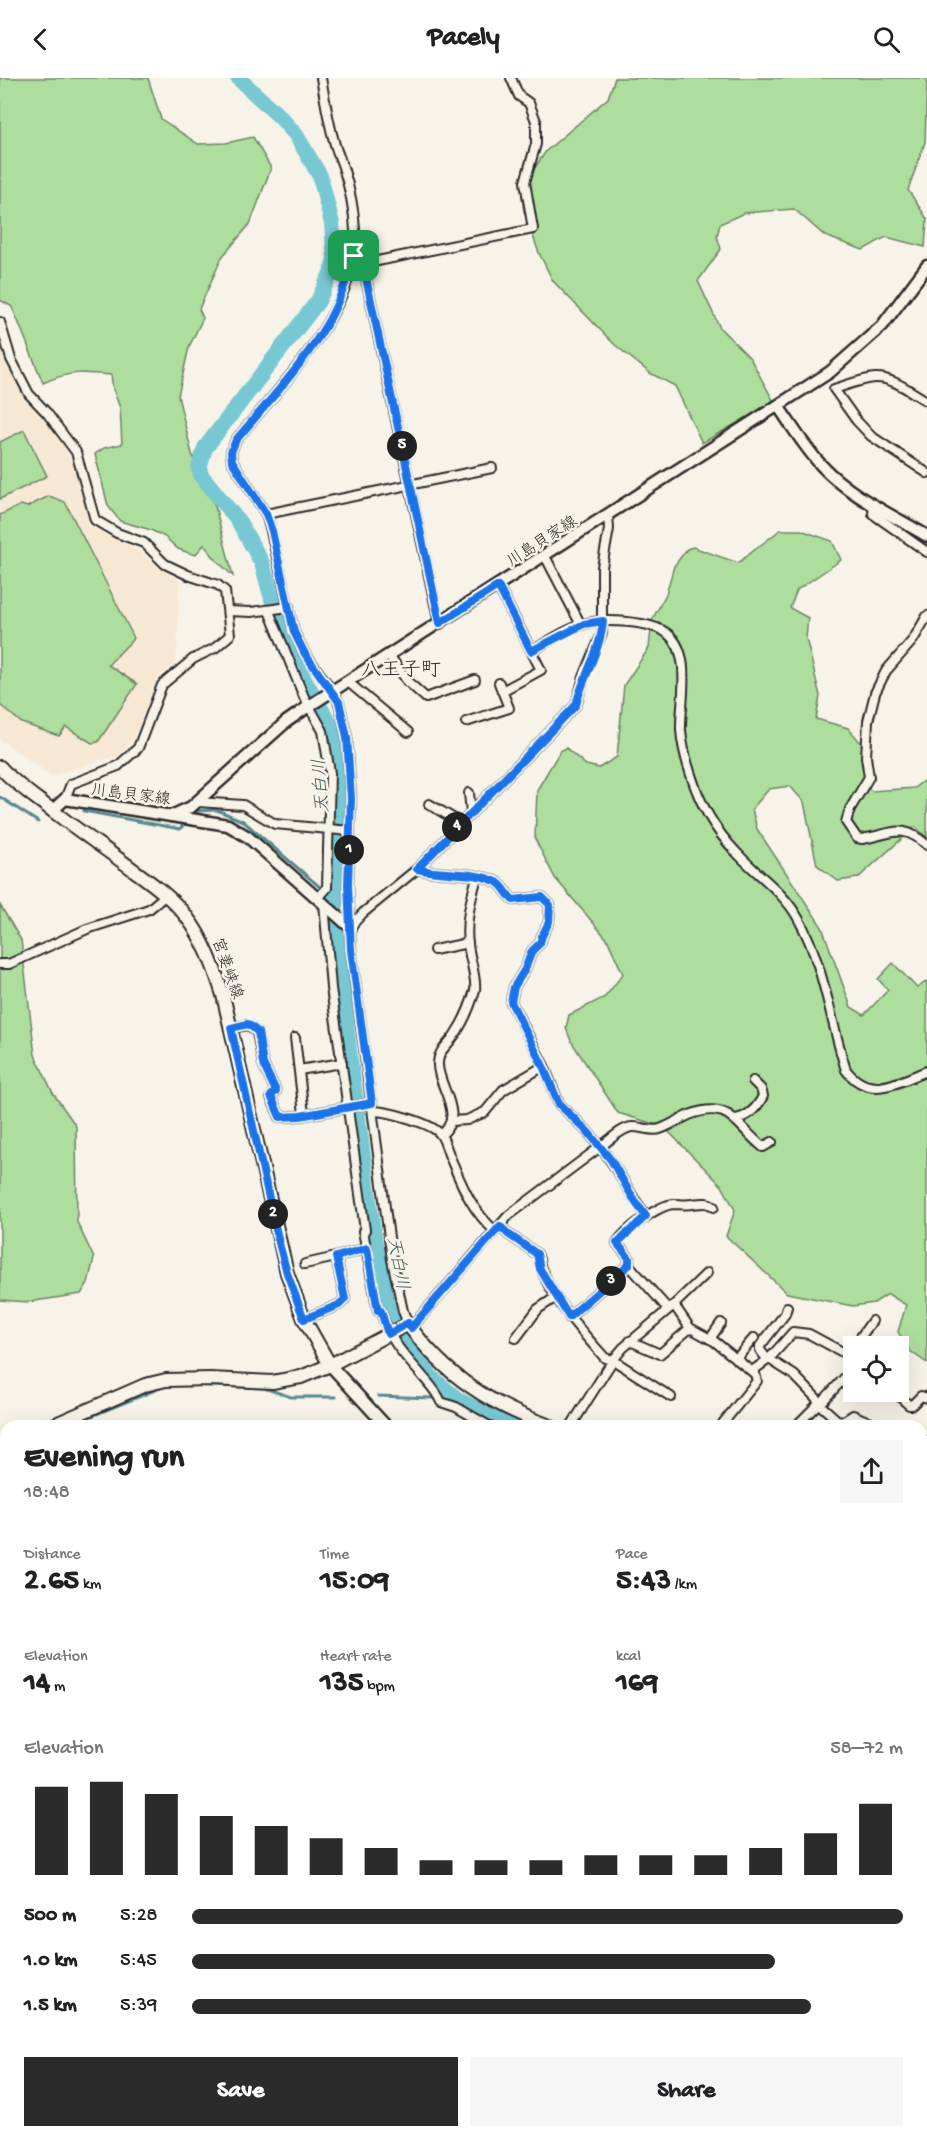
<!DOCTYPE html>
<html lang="en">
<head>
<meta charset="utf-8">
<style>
	:root { --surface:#fff; --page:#f6f6f6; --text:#202124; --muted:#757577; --accent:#2b2b2b }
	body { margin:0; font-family:"Gochi Hand","Klee One",sans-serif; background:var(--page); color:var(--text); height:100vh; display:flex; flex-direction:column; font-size:22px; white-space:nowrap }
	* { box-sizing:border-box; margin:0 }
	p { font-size:20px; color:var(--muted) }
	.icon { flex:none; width:33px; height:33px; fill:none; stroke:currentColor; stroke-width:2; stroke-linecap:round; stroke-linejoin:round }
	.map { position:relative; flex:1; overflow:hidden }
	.side { position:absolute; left:0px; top:1342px; width:927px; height:718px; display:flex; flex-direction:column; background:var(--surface); border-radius:18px 18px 0 0; box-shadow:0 6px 24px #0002 }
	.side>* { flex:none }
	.buttons { position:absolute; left:843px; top:1258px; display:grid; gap:12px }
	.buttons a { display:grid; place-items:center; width:66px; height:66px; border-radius:0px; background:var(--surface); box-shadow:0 6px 24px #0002; font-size:30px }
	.pin { position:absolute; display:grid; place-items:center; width:51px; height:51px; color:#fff; margin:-26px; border-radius:12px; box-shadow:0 3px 9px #0006 }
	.km { position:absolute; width:30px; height:30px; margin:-15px; border-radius:50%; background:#222; color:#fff; font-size:16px; line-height:30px; text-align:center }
	.round { display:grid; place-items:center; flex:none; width:63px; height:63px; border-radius:0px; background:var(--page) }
	.overview { display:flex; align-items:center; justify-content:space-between; height:102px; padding:0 24px }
	h1 { font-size:33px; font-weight:800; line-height:45px }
	.figures { display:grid; grid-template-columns:repeat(3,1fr); gap:9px; height:102px; padding:6px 24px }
	.figures div { display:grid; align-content:center }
	.figures b { font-size:30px; font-weight:800 }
	.figures small { font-size:16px; font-weight:400 }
	.figures p { font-size:16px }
	.chart { height:168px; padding:12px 24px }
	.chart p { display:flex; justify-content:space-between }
	.chart svg { width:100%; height:108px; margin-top:6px; stroke:var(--accent); stroke-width:6 }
	.action { display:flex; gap:12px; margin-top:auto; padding:12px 24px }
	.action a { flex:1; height:69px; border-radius:0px; background:var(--accent); color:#fff; font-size:24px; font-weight:800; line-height:69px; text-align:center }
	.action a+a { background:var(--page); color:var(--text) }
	ul { padding:0 24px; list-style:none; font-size:20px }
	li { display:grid; grid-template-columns:96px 72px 1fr; align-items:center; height:45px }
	li i { height:15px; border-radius:8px; background:var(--accent) }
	header { display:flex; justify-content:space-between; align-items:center; height:78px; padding:0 24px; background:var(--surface); font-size:27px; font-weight:800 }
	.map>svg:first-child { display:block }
</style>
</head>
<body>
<header><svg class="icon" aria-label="back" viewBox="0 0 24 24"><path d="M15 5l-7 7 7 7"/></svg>Pacely<svg class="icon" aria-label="search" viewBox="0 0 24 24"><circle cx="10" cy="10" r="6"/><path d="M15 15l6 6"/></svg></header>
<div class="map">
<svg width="927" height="2060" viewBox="0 0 927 2060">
	<rect width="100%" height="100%" fill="#f7f3e8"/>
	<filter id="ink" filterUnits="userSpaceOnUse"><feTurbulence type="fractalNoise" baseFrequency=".0167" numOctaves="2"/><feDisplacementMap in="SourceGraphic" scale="12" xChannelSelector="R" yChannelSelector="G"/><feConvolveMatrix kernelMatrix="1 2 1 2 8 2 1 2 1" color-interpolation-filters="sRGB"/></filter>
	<g filter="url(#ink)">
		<polygon fill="#f7e8d4" points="0,271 26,319 41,335 68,370 90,448 141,474 159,490 179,502 177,575 174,586 158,599 133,662 119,677 51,698 0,661"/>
		<g fill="#adde9e" stroke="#6c8464" stroke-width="1.5">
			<path d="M 0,0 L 148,0 L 161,41 L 198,66 L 226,65 L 253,59 L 271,90 L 250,146 L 222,179 L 199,231 L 203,240 L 189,269 L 178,318 L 192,376 L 215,428 L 233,498 L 217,483 L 204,467 L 195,477 L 178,471 L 165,459 L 151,452 L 120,443 L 108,428 L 95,376 L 104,370 L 122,366 L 120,330 L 113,311 L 111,297 C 83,294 70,293 43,305 L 16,238 L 11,228 L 0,222 Z"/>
			<polygon points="615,0 927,0 925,64 908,112 927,141 925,169 886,159 863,172 825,158 794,131 744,135 720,146 717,158 721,171 698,203 720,250 750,280 774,324 702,365 675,308 650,295 615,267 553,203 539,175 524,133 522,119 524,106 546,73 608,20"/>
			<polygon points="24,352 47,398 0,421 0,364"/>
			<polygon points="49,418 65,424 134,560 108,587 137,606 98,664 92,665 66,649 59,658 22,645 0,627 0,437 21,427 27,429"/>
			<polygon points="780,452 801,452 832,463 841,482 797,512 790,530 808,540 806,560 820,618 816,641 848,650 863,667 867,709 872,713 914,710 927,700 927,759 915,749 858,800 838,803 817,787 804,724 790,708 769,711 752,731 757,751 822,849 851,929 864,937 888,912 878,901 893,885 917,910 927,903 927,1285 910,1273 898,1254 906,1227 888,1216 874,1225 853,1228 787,1215 726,1158 735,1132 722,1108 664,1049 618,1035 571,963 566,950 569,937 605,919 623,896 607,861 555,800 535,761 537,712 560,673 566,670 586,687 599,690 617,679 624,607 649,570 652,542 666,516 674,488 687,471 693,469 738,485"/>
			<polygon points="0,827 21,862 35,977 53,1015 76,1048 77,1144 94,1180 88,1205 81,1216 28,1224 0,1222"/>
			<polygon points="241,2055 384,2055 388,2060 236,2060"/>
		</g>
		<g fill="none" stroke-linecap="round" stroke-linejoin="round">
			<g stroke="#598990" stroke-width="3">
				<polyline points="0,719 38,744"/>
				<polyline points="84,733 180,751 184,746"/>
				<polyline points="196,733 217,732 243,743 335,822"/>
				<polyline points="193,1307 264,1310 291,1319 336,1319"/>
				<polyline points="378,1318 457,1321"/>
				<polyline points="79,1348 89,1339 160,1310"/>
				<polyline points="0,1399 6,1402"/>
			</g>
			<g stroke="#78c8d3" stroke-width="16">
				<polyline points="238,0 280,39 296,57 320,98 332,146 335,181 331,195 318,223 205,370 199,390 201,397 239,444 262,485 281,553 303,599 334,654 343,701 342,761 334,795 337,859 349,974 374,1160 389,1235 407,1270 433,1301 457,1321 497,1342 515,1348"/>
				<polyline points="921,1511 927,1513"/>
			</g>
			<defs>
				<g id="street">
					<path d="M 321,0 C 325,21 328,43 334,63 C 336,72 340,80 343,89 C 349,108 354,131 355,152 C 361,227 281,308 236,362 L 231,374 L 232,383 L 266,436 L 271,453 L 294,554 L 305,576 L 333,613 L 339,625 L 347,659 L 351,721 L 348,806 L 351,872 L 392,1182 L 403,1233 L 408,1246"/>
					<polyline points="354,179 363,186 439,545"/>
					<polyline points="363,186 533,151 525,104 536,66 536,43 529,25 519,18 511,0"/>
					<polyline points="0,244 11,281 29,316 47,335 76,374 95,442 117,455 144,465 165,486 188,497 218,507 225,513 230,557 215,570 193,581 162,607 138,670 118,688 71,706 65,721"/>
					<path d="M 927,323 C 912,315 893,299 875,300 C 862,301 847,307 834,311 L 856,342 L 871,358 L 927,395"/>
					<polyline points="874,426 873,436 927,474"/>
					<polyline points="266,436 492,390"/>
					<polyline points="545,478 581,547"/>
					<polyline points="498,508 541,592 502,613"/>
					<polyline points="228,533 251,534 289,529"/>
					<polyline points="269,533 304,619 323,653 330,695 327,810 318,820"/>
					<path d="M 927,538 L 913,562 L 886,593 L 875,615 L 868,643 L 866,679 L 869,699 L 850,731 L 846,744 L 857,760 L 862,761 C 893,756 901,744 927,767"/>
					<path d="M 532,573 C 548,564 566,551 584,546 C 604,540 652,543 668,556 C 693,576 680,624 681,652 C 682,667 686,682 691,697 C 700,726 715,752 736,774 C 757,797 783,813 798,840 C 824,886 830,942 846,992 C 870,1023 897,1004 927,993"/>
					<polyline points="389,577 407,603 426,620 475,602"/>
					<polyline points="348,604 408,654"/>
					<polyline points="466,644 509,630 499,605"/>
					<polyline points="469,715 471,735"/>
					<polyline points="197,724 243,727 275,746 350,753"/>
					<polyline points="429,726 461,745"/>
					<path d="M 324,825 L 331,910 L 365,1152 L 363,1153 L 378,1233 L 381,1233 C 388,1259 401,1274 419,1294 C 427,1304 436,1312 441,1324 L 456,1329 L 489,1348"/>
					<polyline points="350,849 363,835 417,791 576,627 584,599 602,555 602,489 609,451 608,437"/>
					<polyline points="434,872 468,865"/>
					<polyline points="0,886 9,886 87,851 149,831 166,817"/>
					<polyline points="231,950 248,947 257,954 263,986 276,1013 271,1019 280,1039 300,1038 372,1025"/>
					<polyline points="295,960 304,1036"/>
					<polyline points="299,992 342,985"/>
					<path d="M 373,1033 C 387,1033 433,1045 441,1057 C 445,1063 447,1072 450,1079 C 462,1107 471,1132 495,1153"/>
					<path d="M 735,1041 C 749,1039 757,1030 763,1018 L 761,1011 L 753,1003"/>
					<polyline points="451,1043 467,1042 485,1034 503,1012 544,988"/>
					<path d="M 441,1057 C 467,1036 436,1007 438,984 C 439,972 448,967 454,958 C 463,945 471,926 475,912 C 477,900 469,879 468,866 C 465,843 471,821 477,799"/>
					<path d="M 647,1138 C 628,1116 619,1090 600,1069 C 609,1063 621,1050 632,1049 C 640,1048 651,1054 660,1051 C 667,1049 680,1041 689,1037 C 731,1021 735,1047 763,1069 L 772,1064"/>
					<path d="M 500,1148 L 508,1156 L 537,1176 C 540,1181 539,1188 542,1193 C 557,1227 581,1253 605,1280 L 613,1282 L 671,1319"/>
					<polyline points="305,1186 336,1179"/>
					<polyline points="674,1227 690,1250 714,1263 755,1296 757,1303 723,1345"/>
					<path d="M 668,1231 L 629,1187 L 629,1180 L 617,1165 C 625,1152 658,1127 674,1126 C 680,1126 686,1127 692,1126 C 701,1125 708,1123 714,1129"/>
					<polyline points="569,1239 629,1187"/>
					<polyline points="304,1241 339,1227 345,1221 336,1179 367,1170"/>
					<path d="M 411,1250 L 508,1138 L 600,1069 L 588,1054 L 559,1026 L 544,988 L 511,924 L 514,909 L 525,891 L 532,873 L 540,865 L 542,858 L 549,844 L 550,827 L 542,819 L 513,822 C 507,817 504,808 497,804 C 472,792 443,798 417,791"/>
					<polyline points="516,1260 538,1231 556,1219"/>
					<polyline points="710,1261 721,1245"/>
					<polyline points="630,1263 660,1276 690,1250"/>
					<polyline points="848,1277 872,1243"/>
					<polyline points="736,1281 754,1260"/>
					<polyline points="767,1281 760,1272 760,1268 785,1236 787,1229"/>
					<polyline points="769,1281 793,1254 809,1256 848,1277 854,1282"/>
					<polyline points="752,1293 769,1281 794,1297 821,1325 849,1295 854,1298"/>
					<polyline points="894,1314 909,1327 912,1327 921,1318 927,1320"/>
					<polyline points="818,1325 837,1342 844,1343 853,1337 878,1348"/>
					<polyline points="571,1348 613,1282 623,1270 676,1225 707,1195"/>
					<polyline points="796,1348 820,1324"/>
					<polyline points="921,1361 927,1363"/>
					<polyline points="0,1480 6,1483"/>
					<polyline points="921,1527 927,1529"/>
					<polyline points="0,1532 6,1537"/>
					<polyline points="0,1548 6,1543"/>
					<polyline points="0,1658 6,1653"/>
					<polyline points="921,1685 927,1690"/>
					<polyline points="0,1708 6,1713"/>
					<polyline points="921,1751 927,1748"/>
					<polyline points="0,1800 6,1805"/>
					<polyline points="0,1893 6,1899"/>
					<polyline points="0,1909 6,1903"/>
					<polyline points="921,1946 927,1942"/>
					<polyline points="0,2001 6,2009"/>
					<polyline points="921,2043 927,2055"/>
					<polyline points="126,2055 129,2060"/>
					<polyline points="389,2055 393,2060"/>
					<polyline points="653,2055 656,2060"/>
					<polyline points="230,2060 235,2055"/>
					<polyline points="440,2060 447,2055"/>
					<polyline points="741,2060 749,2055"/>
					<polyline points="896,2060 904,2055"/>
				</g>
				<g id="secondary">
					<path d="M 778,328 C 792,348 805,370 822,388 C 850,418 892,437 927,458"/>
					<polyline points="52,733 65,721 228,747 248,759 350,849"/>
					<polyline points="171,738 191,729 286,644 309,628 830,294 882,248 927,188"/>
					<polyline points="330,1287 386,1348"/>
					<polyline points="921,1591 927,1594"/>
					<polyline points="921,1850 927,1847"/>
					<polyline points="0,2027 6,2020"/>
					<polyline points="41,2055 45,2060"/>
					<polyline points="589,2060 597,2055"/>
				</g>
				<g id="primary">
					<path d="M 0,689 C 14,705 32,717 49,730 C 77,752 106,771 135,793 C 153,806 172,820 186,838 C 204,861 214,889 223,917 L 287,1195 L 304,1241 L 330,1287"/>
					<path d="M 51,1348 L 145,1307 L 166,1302 L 210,1301 L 272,1304 L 301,1299 L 330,1287 L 408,1246 C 445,1298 491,1327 550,1348"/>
					<polyline points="0,1379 6,1375"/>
					<polyline points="921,1497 927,1499"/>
				</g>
			</defs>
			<use href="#street" stroke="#2b2b2b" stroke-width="12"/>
			<use href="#secondary" stroke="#2b2b2b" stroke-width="15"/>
			<use href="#primary" stroke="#2b2b2b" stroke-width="16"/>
			<use href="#street" stroke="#f7f3e8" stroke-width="8"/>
			<use href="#secondary" stroke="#f7f3e8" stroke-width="10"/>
			<use href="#primary" stroke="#f7f3e8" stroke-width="12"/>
		</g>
	</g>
	<g fill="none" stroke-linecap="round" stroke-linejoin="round" filter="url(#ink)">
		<defs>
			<path id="route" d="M 354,178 L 363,186 L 440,545 L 498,508 L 531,573 L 584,546 L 603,543 C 601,572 583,598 576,627 L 417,791 C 443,798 472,792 497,804 C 504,808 507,817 513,822 L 542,819 L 550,827 L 549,844 L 542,858 L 540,865 L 532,873 L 525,891 L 514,909 L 511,924 L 543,988 L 559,1026 L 588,1054 L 611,1082 L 636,1125 L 646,1138 L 617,1165 L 629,1180 L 629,1187 L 569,1239 L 540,1191 L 537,1176 L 508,1156 L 500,1148 L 411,1250 L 408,1245 L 388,1256 L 381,1233 L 378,1233 L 367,1170 L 336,1179 L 345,1221 L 339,1227 L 304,1241 L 287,1195 L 279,1165 L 231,950 L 248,946 L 258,954 L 263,986 L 276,1013 L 271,1018 L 280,1039 L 300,1038 L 372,1025 L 351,872 L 348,806 L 351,721 L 347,659 L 339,624 L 305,576 L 294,554 L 272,453 L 266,436 L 232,383 L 231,374 L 236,362 C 268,324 304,286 329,242 C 340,222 347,200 354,178 Z"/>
		</defs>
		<use href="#route" stroke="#fff" stroke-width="12"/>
		<use href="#route" stroke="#1a73e8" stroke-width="8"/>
	</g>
	<g text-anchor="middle" stroke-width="5" stroke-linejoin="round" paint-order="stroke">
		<g font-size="16" fill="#2b2b2b" stroke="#f7f3e8">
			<text transform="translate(541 462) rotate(-33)" y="6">川島貝家線</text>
			<text transform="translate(131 715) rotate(7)" y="6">川島貝家線</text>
			<text transform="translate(229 890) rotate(70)" y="6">宮妻峡線</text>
		</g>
		<g font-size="18" font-style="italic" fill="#425a5d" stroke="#f7f3e8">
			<text transform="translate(320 708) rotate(-94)" y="6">天白川</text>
			<text transform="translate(399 1185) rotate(79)" y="6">天白川</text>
		</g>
		<g font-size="20" fill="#2b2b2b" stroke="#f7f3e8">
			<text x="401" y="597">八王子町</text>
		</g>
	</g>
</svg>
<div class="buttons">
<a><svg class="icon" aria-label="locate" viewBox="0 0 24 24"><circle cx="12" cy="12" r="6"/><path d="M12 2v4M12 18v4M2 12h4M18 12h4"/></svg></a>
</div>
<div class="pin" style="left:354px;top:178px;background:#1e9e55"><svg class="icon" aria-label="arrive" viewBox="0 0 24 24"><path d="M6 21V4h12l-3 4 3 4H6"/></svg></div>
<b class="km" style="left:349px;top:772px">1</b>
<b class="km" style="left:273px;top:1136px">2</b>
<b class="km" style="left:611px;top:1203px">3</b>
<b class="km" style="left:457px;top:749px">4</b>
<b class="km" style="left:402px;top:368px">5</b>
<section class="side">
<div class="overview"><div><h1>Evening run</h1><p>18:48</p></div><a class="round"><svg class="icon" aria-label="share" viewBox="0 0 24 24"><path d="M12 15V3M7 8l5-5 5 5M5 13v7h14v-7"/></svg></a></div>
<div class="figures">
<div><p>Distance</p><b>2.65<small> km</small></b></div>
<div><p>Time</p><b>15:09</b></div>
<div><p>Pace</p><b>5:43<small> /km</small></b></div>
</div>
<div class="figures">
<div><p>Elevation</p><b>14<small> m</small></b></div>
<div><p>Heart rate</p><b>135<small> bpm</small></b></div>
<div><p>kcal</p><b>169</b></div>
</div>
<div class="chart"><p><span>Elevation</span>58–72 m</p>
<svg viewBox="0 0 160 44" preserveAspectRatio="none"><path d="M5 44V8M15 44V6M25 44V11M35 44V20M45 44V24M55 44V29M65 44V33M75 44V38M85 44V38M95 44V38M105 44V36M115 44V36M125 44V36M135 44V33M145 44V27M155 44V15"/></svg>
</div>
<ul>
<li><b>500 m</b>5:28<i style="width:100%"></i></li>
<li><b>1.0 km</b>5:45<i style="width:82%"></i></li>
<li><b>1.5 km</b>5:39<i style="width:87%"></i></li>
</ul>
<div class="action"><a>Save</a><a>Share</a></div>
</section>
</div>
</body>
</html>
